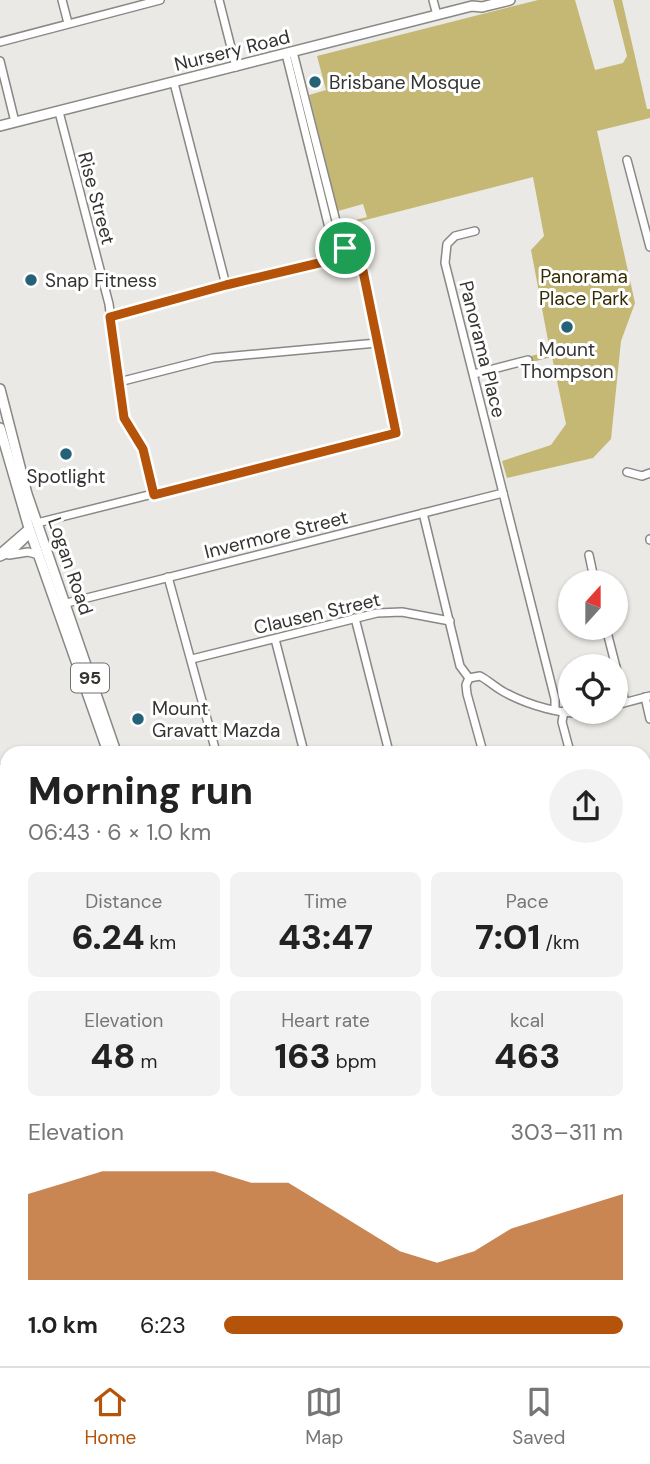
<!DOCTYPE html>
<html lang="en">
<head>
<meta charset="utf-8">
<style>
	:root { --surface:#fff; --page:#f2f2f2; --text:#222; --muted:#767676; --line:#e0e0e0; --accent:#b45309 }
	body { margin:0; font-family:"DM Sans",sans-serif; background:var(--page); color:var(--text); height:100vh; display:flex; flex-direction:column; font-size:26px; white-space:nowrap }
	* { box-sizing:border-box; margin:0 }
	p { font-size:23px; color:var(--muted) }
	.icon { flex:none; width:38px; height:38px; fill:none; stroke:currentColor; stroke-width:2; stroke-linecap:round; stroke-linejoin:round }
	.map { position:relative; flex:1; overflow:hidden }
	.details { position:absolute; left:0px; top:746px; width:651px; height:621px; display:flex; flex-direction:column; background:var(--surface); border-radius:21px 21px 0 0; box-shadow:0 2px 5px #0004 }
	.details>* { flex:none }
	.needle { width:46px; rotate:21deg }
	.buttons { position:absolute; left:558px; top:570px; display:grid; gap:14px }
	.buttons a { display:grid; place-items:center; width:70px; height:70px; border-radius:50%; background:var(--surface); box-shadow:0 2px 5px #0004; font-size:35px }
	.pin { position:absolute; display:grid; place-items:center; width:60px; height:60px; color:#fff; margin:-30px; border:4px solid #fff; border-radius:50%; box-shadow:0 2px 7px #0007 }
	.round { display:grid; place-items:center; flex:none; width:74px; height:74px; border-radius:37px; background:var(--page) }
	.head { display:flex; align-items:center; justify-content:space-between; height:119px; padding:0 28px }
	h1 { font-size:38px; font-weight:800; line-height:52px }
	.figures { display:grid; grid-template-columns:repeat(3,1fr); gap:10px; height:119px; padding:7px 28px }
	.figures div { display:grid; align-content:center; border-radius:10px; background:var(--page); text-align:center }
	.figures b { font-size:35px; font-weight:800 }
	.figures small { font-size:19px; font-weight:400 }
	.figures p { font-size:19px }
	.chart { height:196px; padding:14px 28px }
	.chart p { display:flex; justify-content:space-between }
	.chart svg { width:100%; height:126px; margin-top:7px; fill:var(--accent); opacity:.7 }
	ul { padding:0 28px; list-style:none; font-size:23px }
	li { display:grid; grid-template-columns:112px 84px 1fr; align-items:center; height:52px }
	li i { height:18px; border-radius:9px; background:var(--accent) }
	.dock { display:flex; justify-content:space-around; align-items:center; height:98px; border-top:2px solid var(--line); background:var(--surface); font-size:19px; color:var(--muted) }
	.dock a { display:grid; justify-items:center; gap:4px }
	.dock .current { color:var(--accent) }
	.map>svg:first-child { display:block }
</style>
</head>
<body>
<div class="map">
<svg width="650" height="1366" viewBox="0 0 650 1366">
	<rect width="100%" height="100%" fill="#eae9e5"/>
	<g fill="#c4b874">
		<polygon points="538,0 575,0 595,70 623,63 627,56 613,0 622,0 647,109 650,109 650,118 597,131 635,303 621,341 611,439 593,458 507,478 502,461 551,445 566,424 552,357 532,362 531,356 550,351 531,250 544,236 533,177 342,226 341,224 367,217 363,204 338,211 309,95 326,90 317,56"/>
		<polygon points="7,1174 7,1254 4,1257 0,1252 0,1181"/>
	</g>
	<g fill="#bead51">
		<polygon points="0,1114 7,1134 7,1174 0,1181"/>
		<polygon points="0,1252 7,1270 7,1360 77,1360 80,1366 0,1366"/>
	</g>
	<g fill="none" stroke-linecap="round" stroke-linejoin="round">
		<defs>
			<g id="minor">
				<polyline points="62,0 68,23"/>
				<polyline points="219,0 236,67"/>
				<polyline points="433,0 437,15"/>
				<polyline points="0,42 160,0"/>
				<polyline points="286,54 331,236 337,250 343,254"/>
				<polyline points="0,61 15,122"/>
				<polyline points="174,83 226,285"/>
				<polyline points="59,112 109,304 124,418 143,449 154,495"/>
				<polyline points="627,160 650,247"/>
				<polyline points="475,231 455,236 447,244 445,263 555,699 555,710"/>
				<polyline points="110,317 226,285 336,259 345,248"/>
				<polyline points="474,374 528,360"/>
				<polyline points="119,382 213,358 377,343"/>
				<polyline points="627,472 642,476 650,473"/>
				<polyline points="423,513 460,666 469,678"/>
				<polyline points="37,523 396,433 363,271 345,248 340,237 293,52"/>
				<polyline points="650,539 650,540"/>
				<polyline points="0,553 29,528"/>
				<polyline points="9,555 28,552 39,555"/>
				<polyline points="589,555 595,583"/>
				<polyline points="0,557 11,552 31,533"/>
				<polyline points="168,577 216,752"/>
				<polyline points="63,604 503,493"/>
				<polyline points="355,618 389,752"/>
				<polyline points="606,628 616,667"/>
				<polyline points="275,639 304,752"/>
				<polyline points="192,659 377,613 402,612 450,621"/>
				<polyline points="616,667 625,702"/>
				<path d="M 469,678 L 480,676 C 489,681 495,687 504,692 C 526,704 565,717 590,712"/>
				<polyline points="469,678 466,685 467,694 483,752"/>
				<polyline points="645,697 650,719"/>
				<polyline points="616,705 650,696"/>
				<polyline points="564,711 562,722 570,752"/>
				<polyline points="0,768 7,794"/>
				<polyline points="0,884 7,882"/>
				<polyline points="0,900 7,929"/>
				<polyline points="0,973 7,971"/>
				<polyline points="644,1020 650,1019"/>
				<polyline points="0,1027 7,1025"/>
				<polyline points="644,1032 650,1056"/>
				<polyline points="107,1360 111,1366"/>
				<polyline points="197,1360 198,1366"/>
				<polyline points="329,1360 340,1366"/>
			</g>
			<g id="major">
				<polyline points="0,126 472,6 482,7 510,0"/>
				<polyline points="0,389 27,494 116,752"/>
				<polyline points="0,428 29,528 108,752"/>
				<polyline points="644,1279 650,1280"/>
				<polyline points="644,1288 650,1289"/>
				<polyline points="279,1360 280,1366"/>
				<polyline points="288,1360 289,1366"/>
			</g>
		</defs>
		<use href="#minor" stroke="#898884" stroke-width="10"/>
		<use href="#major" stroke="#898884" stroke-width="12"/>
		<use href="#minor" stroke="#fff" stroke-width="7"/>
		<use href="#major" stroke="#fff" stroke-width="9"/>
	</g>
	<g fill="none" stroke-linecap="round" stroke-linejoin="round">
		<defs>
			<polygon id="route" points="345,248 363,271 396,433 154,495 143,449 124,418 110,317 226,285 336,259"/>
		</defs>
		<use href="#route" stroke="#fff" stroke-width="14"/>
		<use href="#route" stroke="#b45309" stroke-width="9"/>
	</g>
	<g fill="#246278" stroke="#fff" stroke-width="2.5">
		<circle cx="315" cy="82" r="7"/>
		<circle cx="31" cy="280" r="7"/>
		<circle cx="567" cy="327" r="7"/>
		<circle cx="66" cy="454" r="7"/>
		<circle cx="138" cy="719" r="7"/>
	</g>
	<g text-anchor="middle" stroke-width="6" stroke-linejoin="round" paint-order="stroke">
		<rect fill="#fff" stroke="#717170" stroke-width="2" x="71" y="663.5" width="38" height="29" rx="5"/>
		<g font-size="18" font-weight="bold" fill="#343432">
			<text x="90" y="684">95</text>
		</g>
		<g font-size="19" fill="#343432" stroke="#fff">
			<text transform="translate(232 50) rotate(-14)" y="7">Nursery Road</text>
			<text transform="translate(97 198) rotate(75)" y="7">Rise Street</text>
			<text transform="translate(483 349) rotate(76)" y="7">Panorama Place</text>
			<text transform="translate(276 534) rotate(-14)" y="7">Invermore Street</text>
			<text transform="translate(71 566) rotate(71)" y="7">Logan Road</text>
			<text transform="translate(317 613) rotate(-13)" y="7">Clausen Street</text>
		</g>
		<g font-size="19" fill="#343432" stroke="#fff" text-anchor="start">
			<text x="329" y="89">Brisbane Mosque</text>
			<text x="45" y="287">Snap Fitness</text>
			<text x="567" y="356" text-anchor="middle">Mount<tspan x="567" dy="22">Thompson</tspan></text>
			<text x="66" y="483" text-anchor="middle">Spotlight</text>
			<text x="152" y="715">Mount<tspan x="152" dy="22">Gravatt Mazda</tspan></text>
		</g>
		<g font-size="19" fill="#332c02" stroke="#fff">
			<text x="584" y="283">Panorama<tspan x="584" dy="22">Place Park</tspan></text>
		</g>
	</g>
</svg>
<div class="buttons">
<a><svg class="needle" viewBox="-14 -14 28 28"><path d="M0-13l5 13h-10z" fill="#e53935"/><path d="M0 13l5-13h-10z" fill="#767676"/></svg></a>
<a><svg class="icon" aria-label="locate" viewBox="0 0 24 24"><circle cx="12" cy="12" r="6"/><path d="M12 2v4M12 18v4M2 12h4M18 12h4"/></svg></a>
</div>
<div class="pin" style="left:345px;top:248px;background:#1e9e55"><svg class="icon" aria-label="arrive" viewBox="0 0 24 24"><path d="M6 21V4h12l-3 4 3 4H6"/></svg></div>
<section class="details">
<div class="head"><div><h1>Morning run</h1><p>06:43 · 6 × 1.0 km</p></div><a class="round"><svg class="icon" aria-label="share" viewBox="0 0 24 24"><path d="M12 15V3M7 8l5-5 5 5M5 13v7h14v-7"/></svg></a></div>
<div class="figures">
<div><p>Distance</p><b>6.24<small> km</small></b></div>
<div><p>Time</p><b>43:47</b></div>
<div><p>Pace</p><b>7:01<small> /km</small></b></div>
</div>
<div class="figures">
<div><p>Elevation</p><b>48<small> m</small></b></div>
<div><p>Heart rate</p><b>163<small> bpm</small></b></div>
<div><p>kcal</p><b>463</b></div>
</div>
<div class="chart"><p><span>Elevation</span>303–311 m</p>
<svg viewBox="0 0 160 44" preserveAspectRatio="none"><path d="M0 44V14L10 10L20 6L30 6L40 6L50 6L60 10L70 10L80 18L90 26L100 34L110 38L120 34L130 26L140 22L150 18L160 14V44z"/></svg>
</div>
<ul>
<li><b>1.0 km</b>6:23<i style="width:100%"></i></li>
</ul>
</section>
</div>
<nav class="dock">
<a class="current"><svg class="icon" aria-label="home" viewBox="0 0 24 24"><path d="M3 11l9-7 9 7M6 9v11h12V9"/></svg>Home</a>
<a><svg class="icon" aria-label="map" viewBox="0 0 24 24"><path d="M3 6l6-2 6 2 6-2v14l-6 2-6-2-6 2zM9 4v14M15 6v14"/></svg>Map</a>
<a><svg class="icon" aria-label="saved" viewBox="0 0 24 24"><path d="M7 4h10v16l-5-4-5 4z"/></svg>Saved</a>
</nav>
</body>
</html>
